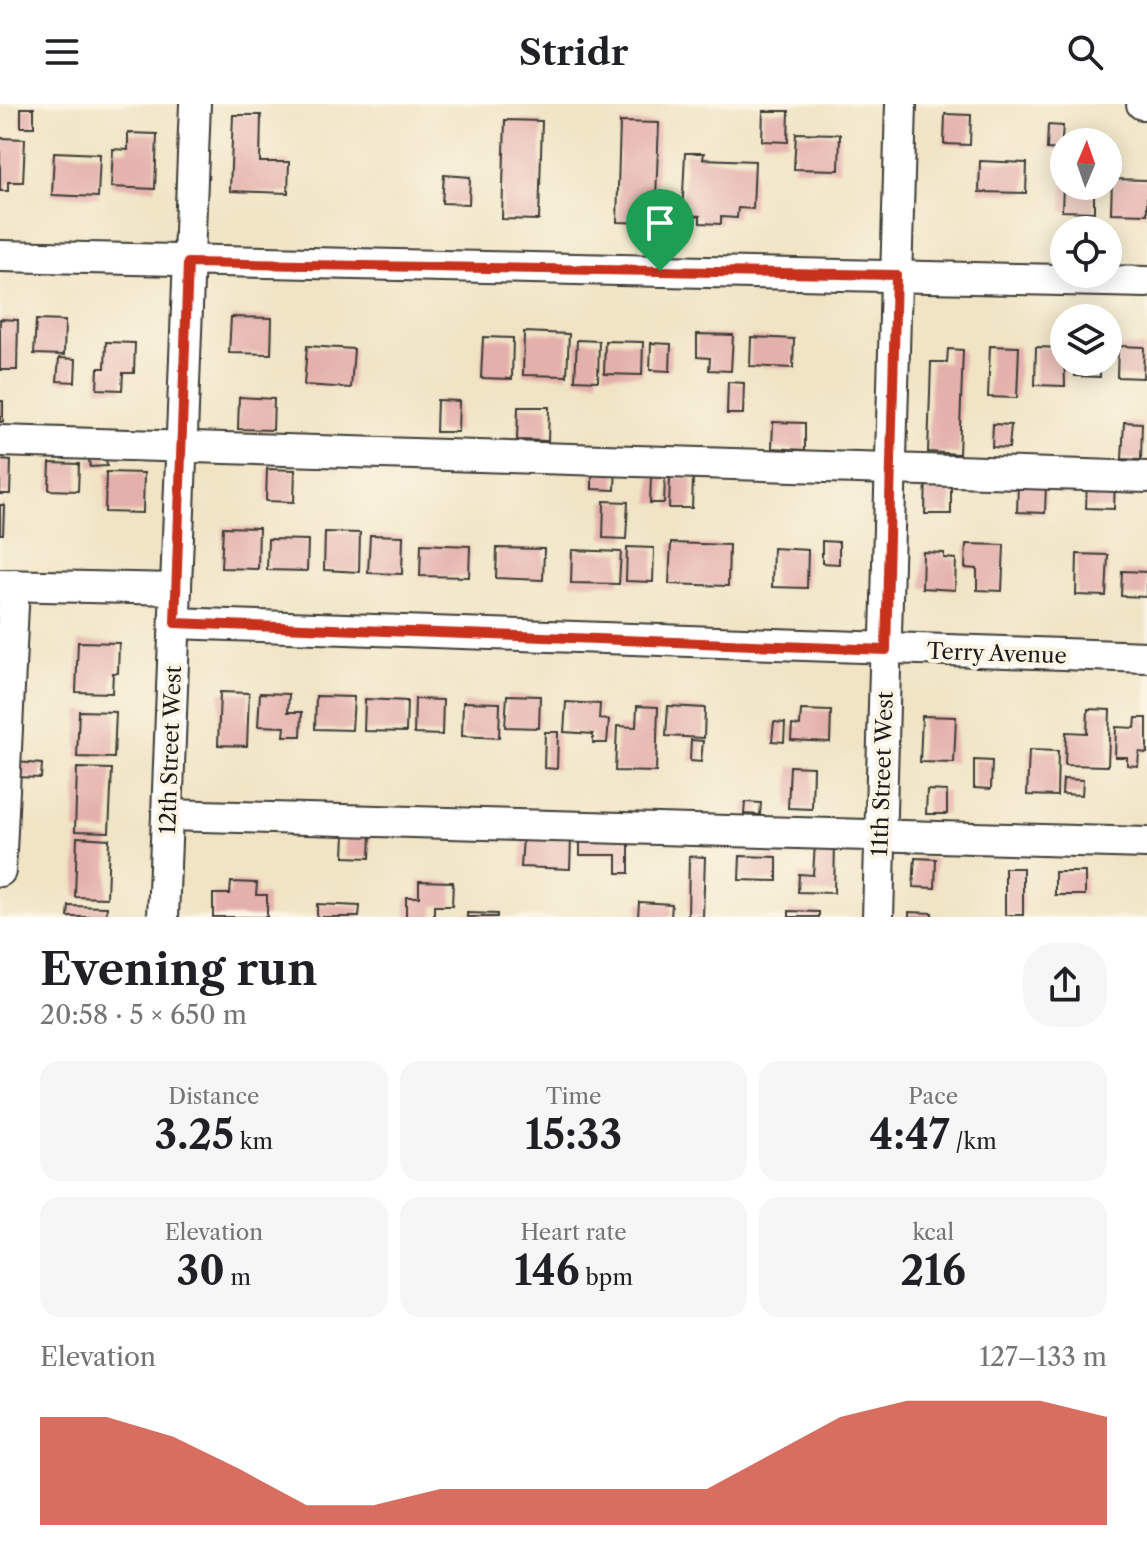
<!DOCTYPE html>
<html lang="en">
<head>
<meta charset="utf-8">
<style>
	:root { --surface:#fff; --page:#f6f6f6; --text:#202124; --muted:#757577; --accent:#c8321e }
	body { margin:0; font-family:"Libre Caslon Text",serif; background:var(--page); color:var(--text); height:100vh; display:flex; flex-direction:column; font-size:30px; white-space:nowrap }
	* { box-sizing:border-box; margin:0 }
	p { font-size:26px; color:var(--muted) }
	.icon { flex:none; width:44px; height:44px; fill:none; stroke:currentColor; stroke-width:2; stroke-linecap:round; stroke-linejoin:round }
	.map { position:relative; height:813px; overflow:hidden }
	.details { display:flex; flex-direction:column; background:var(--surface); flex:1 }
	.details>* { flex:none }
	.needle { width:52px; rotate:2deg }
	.fabs { position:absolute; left:1050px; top:24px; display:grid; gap:16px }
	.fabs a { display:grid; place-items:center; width:72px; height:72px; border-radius:50%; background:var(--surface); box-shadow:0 4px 20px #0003; font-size:40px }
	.pin { position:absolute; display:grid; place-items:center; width:68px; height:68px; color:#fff; margin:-82px -34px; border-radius:50% 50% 50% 0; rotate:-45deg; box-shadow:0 0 8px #0007 }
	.pin .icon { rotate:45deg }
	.round { display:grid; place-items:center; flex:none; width:84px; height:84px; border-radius:32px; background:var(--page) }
	.head { display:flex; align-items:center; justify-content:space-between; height:136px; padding:0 40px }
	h1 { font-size:44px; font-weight:800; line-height:60px }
	.stats { display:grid; grid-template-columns:repeat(3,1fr); gap:12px; height:136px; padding:8px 40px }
	.stats div { display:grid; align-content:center; border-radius:20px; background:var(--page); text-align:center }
	.stats b { font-size:40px; font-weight:800 }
	.stats small { font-size:22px; font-weight:400 }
	.stats p { font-size:22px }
	.chart { height:224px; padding:16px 40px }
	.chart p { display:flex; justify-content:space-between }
	.chart svg { width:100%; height:144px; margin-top:8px; fill:var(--accent); opacity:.7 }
	header { display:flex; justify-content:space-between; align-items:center; height:104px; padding:0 40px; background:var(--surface); font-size:36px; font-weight:800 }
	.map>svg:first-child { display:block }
</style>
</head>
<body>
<header><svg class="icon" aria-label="menu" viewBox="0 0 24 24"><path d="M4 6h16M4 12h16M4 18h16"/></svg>Stridr<svg class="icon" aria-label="search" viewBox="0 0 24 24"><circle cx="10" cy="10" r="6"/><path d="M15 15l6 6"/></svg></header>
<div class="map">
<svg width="1147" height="813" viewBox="0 0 1147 813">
	<rect width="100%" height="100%" fill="#fcf5e5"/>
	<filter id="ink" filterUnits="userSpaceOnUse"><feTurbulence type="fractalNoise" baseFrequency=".0125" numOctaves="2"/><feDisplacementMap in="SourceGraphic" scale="16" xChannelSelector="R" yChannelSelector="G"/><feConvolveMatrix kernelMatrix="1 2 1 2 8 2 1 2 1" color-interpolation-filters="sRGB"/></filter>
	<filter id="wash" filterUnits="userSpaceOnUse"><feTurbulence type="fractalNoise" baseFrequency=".006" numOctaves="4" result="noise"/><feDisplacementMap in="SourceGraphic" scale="32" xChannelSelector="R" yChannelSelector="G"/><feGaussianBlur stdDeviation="1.8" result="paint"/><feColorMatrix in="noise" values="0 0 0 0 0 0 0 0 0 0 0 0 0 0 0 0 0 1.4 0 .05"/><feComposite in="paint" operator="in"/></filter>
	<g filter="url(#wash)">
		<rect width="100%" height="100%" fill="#f0e4c5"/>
		<g id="blocks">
			<g fill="#e4b0ac">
				<rect x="21" y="4" width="13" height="19"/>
				<polygon points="763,7 789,7 788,38 762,37"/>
				<polygon points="945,10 971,11 970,41 944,40"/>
				<polygon points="233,11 261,11 260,58 289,58 288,89 230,87"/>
				<polygon points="505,16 542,17 539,116 502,115"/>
				<polygon points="620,18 659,19 655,119 617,118"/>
				<polygon points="1048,21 1063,22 1061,46 1047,45"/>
				<polygon points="128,29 157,30 155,85 111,83 113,45 128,46"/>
				<polygon points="796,29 840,30 839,66 794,65"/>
				<polygon points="0,34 25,35 23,78 8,78 8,87 0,87"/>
				<polygon points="54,48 100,50 98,93 52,91"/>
				<polygon points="685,49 704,49 703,55 755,57 753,105 738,104 737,114 721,113 721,120 700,119 700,112 682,111"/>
				<polygon points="980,57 1027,59 1026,89 979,88"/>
				<polygon points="444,71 470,73 469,100 442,99"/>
				<polygon points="1112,75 1147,76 1147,110 1111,109"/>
				<polygon points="1063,82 1094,82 1094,108 1062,107"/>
				<polygon points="231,213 272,214 271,250 229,249"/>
				<polygon points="0,215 18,216 17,266 0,266"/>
				<polygon points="36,216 65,217 64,251 34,250"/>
				<polygon points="524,228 569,230 567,272 523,271"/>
				<polygon points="697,230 733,231 731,267 709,266 710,254 697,253"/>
				<polygon points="483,233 513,234 512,275 481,274"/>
				<polygon points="751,233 794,235 793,264 750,262"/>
				<polygon points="577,236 599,237 598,277 575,276"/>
				<polygon points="605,237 643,238 642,271 604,270"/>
				<polygon points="106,238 135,239 134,269 123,269 122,286 97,285 98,264 105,264"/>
				<polygon points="651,239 671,240 670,267 650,266"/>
				<polygon points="307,242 354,245 351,284 304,281"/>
				<polygon points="990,242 1019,243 1017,294 988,293"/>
				<polygon points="1118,242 1144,243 1143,274 1117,273"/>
				<polygon points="1036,243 1064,244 1065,282 1035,281"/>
				<polygon points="948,245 963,246 959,350 928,348 931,258 947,258"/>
				<polygon points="59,254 76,255 75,278 57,277"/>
				<polygon points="1075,258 1100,258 1100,273 1075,272"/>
				<polygon points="728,278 744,279 743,310 727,310"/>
				<polygon points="239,293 274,295 273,326 238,325"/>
				<polygon points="437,296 459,297 458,328 436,328"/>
				<rect x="0" y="297" width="3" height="21"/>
				<polygon points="518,303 549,303 548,337 517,336"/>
				<polygon points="773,318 805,319 805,346 772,344"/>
				<polygon points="1124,318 1142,319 1141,356 1122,355"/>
				<polygon points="993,320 1011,321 1009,344 992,343"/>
				<polygon points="106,353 107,362 90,363 89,355"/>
				<polygon points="0,356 11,357 10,390 0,390"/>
				<polygon points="50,359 79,360 78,387 49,386"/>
				<polygon points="592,361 616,361 615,386 592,385"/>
				<polygon points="267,365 295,366 294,398 266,397"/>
				<polygon points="106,368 144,369 143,409 105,408"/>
				<polygon points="926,370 951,371 951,410 925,410"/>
				<polygon points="651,373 665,374 664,399 650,399"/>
				<polygon points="670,373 693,374 692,404 669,404"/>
				<polygon points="1087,376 1115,377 1114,405 1086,404"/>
				<polygon points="1018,379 1046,380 1045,409 1017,408"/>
				<polygon points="604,397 628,398 626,435 603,434"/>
				<polygon points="0,401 4,401 3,430 0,430"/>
				<polygon points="223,423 259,424 258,465 221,464"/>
				<polygon points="325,428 360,429 359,468 324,466"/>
				<polygon points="370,431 403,432 402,470 368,469"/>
				<polygon points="268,435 308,436 307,467 267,466"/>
				<polygon points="822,437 839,438 839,460 822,459"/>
				<polygon points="671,439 729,441 728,482 669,480"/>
				<polygon points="421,440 470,442 469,473 420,472"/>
				<polygon points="966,440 1004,441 1002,487 977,486 977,465 965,464"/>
				<polygon points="627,443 654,444 653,478 626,477"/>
				<polygon points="497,444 544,445 543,476 496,474"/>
				<polygon points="773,444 808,446 807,484 772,483"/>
				<polygon points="572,446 621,448 619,480 571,479"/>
				<polygon points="923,448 944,449 944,454 956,455 955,486 922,484"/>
				<polygon points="1077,450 1108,451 1106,492 1076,491"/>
				<polygon points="1122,467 1147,468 1147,493 1121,492"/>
				<polygon points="78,538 119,539 118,569 113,569 112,589 76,588"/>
				<polygon points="220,588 249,589 247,642 218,641"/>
				<polygon points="260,589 289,590 288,608 302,608 301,632 284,632 285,623 258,622"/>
				<polygon points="507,591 540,592 539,624 505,623"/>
				<polygon points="316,592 354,593 352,626 315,625"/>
				<polygon points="365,595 407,597 406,628 364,627"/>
				<polygon points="415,595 443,596 442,631 414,630"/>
				<polygon points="463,598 500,599 499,634 462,632"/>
				<polygon points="566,598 600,600 599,615 609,616 607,639 593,639 593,630 564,628"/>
				<polygon points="637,602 658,603 656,668 615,667 617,622 636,623"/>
				<polygon points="668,602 705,604 704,634 666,632"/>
				<polygon points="1088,605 1110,606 1108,662 1065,661 1066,628 1087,629"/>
				<polygon points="801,606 831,607 830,638 791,636 792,621 800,622"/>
				<polygon points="79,607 116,608 114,654 77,653"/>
				<polygon points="922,612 956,613 954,659 920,658"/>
				<polygon points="1136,614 1147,614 1147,649 1139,648 1138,662 1127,661 1127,653 1115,653 1116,623 1135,624"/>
				<polygon points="774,618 785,619 784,638 772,637"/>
				<polygon points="545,628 558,628 557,665 544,664"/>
				<polygon points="691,636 703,637 701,658 690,657"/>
				<polygon points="1029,646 1058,647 1057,692 1027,691"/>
				<polygon points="974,656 992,657 991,685 974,684"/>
				<polygon points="15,658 42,660 41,674 15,673"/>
				<polygon points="790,662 813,663 812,705 788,704"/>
				<polygon points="77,664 112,665 109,728 75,727"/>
				<polygon points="1063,675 1083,676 1082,691 1062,690"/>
				<polygon points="927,686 947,687 947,710 926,710"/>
				<polygon points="745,698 761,699 760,711 744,710"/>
				<polygon points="580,728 629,728 629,769 617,769 617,751 580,751"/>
				<polygon points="345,729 371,730 370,754 344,753"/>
				<polygon points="77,733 109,735 107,794 75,793"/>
				<polygon points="523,733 571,735 570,765 521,763"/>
				<polygon points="815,739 835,739 834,789 798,788 799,770 813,771"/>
				<polygon points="689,752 705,753 703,813 688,813"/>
				<polygon points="740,752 777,753 777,777 739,776"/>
				<polygon points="915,754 936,755 935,784 913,783"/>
				<rect x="1005" y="764" width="18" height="47"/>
				<rect x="1055" y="768" width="30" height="23"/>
				<polygon points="419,777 453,778 452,802 434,802 434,813 406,813 406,793 419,793"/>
				<polygon points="231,778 257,779 256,791 267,791 267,813 213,813 213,790 230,790"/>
				<polygon points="639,798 672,800 671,813 638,813"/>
				<polygon points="317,800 360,802 359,813 317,813"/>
				<polygon points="69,802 107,803 106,813 68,813"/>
				<polygon points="789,807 819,808 819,813 789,813"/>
				<polygon points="909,808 932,809 932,813 909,813"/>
				<polygon points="467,809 497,810 497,813 467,813"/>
			</g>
		</g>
	</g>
	<g filter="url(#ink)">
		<use href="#blocks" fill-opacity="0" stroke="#3c3a35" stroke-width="2"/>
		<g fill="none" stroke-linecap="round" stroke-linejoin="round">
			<defs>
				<g id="minor">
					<polyline points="1142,0 1147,0"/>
					<polyline points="0,152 1147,178"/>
					<polyline points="0,337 1147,373"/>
					<polyline points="0,481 176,485"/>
					<polyline points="175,519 1147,553"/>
					<polyline points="167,711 1147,739"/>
					<polyline points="0,767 14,481"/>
					<polyline points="163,813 195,0"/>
					<polyline points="878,813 901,0"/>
				</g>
			</defs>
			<use href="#minor" stroke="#3c3a35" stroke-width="34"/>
			<use href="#minor" stroke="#fff" stroke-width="30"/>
		</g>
	</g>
	<g fill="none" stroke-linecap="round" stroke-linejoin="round" filter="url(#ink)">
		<defs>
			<polygon id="route" points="188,159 896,171 886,546 175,519"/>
		</defs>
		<use href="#route" stroke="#fff" stroke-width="16"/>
		<use href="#route" stroke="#c8321e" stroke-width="10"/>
	</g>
	<g text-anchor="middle" stroke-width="8" stroke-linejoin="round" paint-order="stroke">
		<g font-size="22" fill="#1c1c1c" stroke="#fcf5e5">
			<text transform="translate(997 549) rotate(2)" y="8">Terry Avenue</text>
			<text transform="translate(170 646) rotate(-88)" y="8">12th Street West</text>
			<text transform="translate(882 670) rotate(-88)" y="8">11th Street West</text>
		</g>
	</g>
</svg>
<div class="fabs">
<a><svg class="needle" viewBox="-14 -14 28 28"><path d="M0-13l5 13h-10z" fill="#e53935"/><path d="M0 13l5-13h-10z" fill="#757577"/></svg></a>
<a><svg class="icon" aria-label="locate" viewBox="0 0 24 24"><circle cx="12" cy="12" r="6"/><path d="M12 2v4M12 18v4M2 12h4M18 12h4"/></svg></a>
<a><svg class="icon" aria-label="layers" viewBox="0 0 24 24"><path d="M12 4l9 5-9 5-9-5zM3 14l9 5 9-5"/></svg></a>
</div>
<div class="pin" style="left:660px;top:167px;background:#1e9e55"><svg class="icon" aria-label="arrive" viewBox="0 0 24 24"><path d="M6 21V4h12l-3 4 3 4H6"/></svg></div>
</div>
<section class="details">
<div class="head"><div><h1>Evening run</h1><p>20:58 · 5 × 650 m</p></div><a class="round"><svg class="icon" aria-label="share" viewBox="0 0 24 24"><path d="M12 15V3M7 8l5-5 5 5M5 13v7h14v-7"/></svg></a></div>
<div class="stats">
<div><p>Distance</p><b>3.25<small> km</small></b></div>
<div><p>Time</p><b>15:33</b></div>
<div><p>Pace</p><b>4:47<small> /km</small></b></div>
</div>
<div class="stats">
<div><p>Elevation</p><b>30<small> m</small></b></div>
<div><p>Heart rate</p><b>146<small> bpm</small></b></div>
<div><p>kcal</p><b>216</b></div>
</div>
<div class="chart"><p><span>Elevation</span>127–133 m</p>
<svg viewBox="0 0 160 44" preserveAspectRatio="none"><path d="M0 44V11L10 11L20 17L30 27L40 38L50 38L60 33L70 33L80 33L90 33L100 33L110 22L120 11L130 6L140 6L150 6L160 11V44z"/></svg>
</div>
</section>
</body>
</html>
